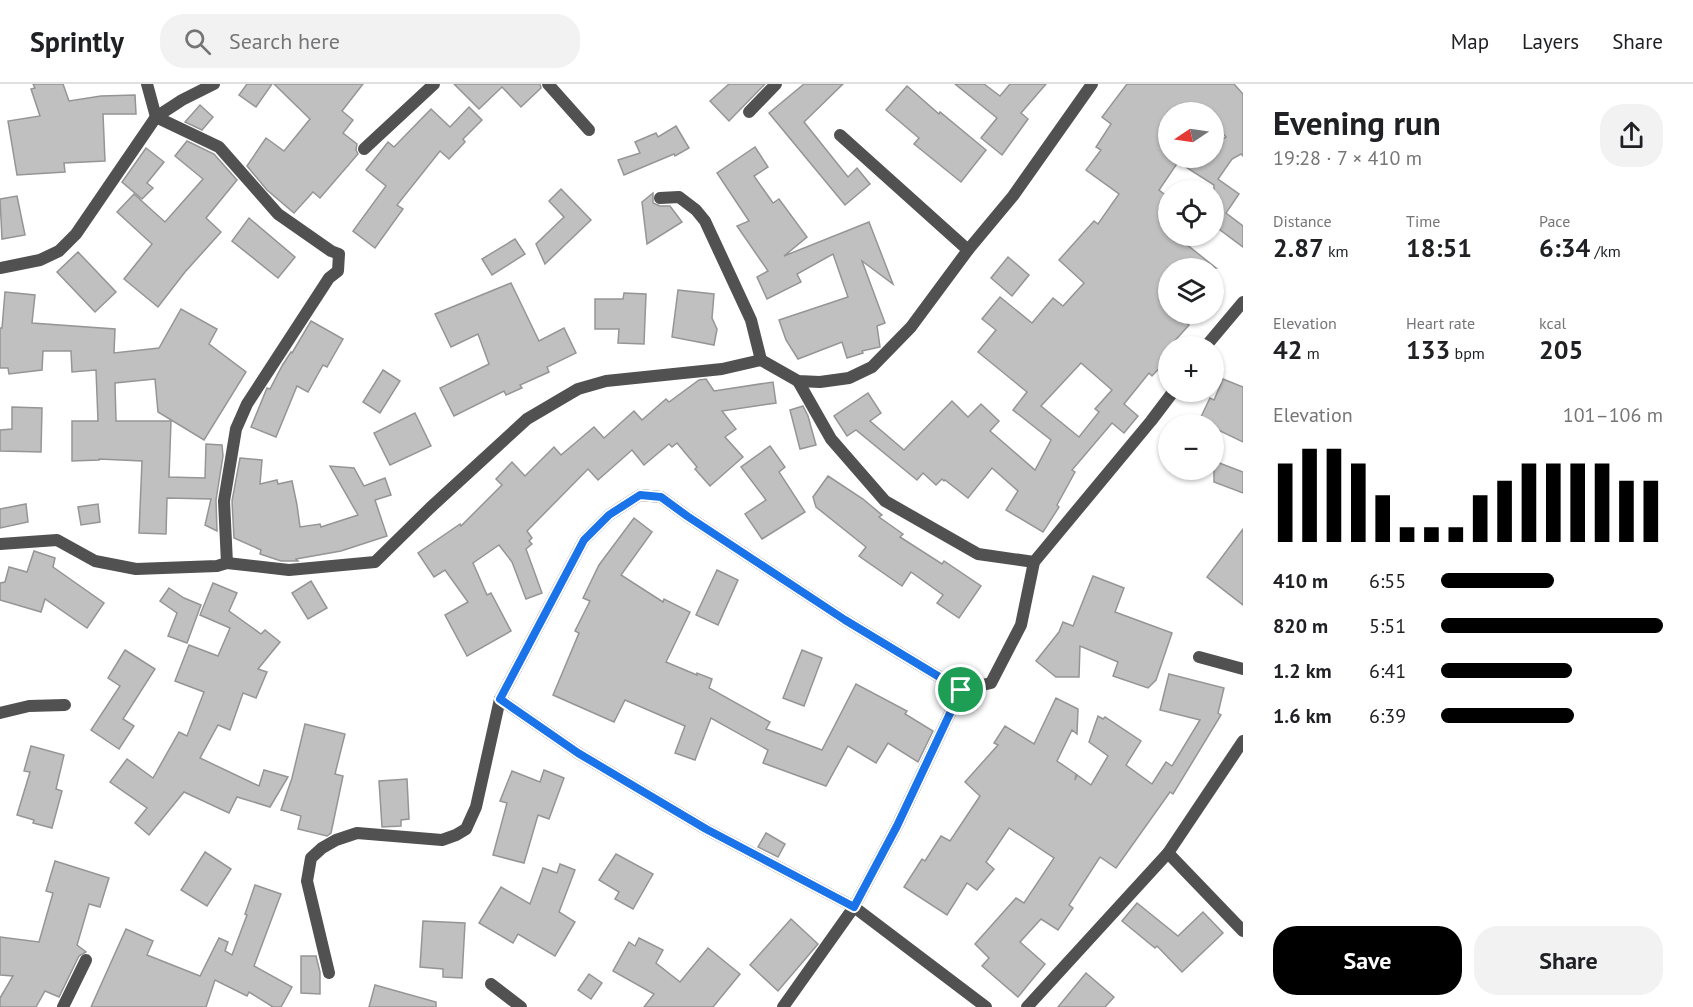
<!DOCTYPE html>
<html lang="en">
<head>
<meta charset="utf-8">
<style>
	:root { --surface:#fff; --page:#f2f2f2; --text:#202124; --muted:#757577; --line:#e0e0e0; --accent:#000 }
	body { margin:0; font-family:"PT Sans",sans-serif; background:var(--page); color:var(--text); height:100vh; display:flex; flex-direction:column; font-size:22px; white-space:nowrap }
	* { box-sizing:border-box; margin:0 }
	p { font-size:20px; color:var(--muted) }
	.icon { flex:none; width:33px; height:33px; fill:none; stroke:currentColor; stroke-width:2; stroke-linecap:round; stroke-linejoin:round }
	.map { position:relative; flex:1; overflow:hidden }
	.sheet { display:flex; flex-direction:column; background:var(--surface); width:450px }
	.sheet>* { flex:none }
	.needle { width:39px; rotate:257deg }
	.fabs { position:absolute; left:1158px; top:18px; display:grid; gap:12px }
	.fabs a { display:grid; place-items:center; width:66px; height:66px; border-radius:50%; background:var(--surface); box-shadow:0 2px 4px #0004; font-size:30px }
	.pin { position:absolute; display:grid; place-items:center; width:51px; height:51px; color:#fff; margin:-26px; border:3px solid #fff; border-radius:50%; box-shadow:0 2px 6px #0007 }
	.round { display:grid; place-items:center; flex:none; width:63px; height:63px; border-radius:24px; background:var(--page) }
	.overview { display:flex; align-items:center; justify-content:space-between; height:102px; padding:0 30px }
	h1 { font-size:33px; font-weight:600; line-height:45px }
	.metrics { display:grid; grid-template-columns:repeat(3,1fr); gap:9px; height:102px; padding:6px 30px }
	.metrics div { display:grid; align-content:center }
	.metrics b { font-size:26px; font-weight:600 }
	.metrics small { font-size:16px; font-weight:400 }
	.metrics p { font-size:16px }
	.chart { height:168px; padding:12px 30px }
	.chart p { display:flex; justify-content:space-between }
	.chart svg { width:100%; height:108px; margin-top:6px; stroke:var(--accent); stroke-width:6 }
	.button { display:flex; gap:12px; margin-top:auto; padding:12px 30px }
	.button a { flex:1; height:69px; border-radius:24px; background:var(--accent); color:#fff; font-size:24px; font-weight:600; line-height:69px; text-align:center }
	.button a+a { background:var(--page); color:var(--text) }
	ul { padding:0 30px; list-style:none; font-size:20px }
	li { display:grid; grid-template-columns:96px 72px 1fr; align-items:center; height:45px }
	li i { height:15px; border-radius:8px; background:var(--accent) }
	header { display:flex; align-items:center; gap:36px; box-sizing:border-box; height:84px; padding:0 30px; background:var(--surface); border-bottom:2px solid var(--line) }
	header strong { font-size:28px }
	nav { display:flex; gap:33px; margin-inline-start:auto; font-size:21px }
	.search { width:420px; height:54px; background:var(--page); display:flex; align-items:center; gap:15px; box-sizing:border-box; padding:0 21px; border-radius:24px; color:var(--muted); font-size:22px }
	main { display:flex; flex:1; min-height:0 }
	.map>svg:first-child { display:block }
</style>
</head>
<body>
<header>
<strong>Sprintly</strong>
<div class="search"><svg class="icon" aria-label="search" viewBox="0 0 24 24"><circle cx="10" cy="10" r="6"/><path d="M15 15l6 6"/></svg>Search here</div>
<nav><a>Map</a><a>Layers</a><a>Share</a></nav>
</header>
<main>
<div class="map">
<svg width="1243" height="923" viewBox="0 0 1243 923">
	<rect width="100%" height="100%" fill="#fff"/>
	<g fill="#c0c0c0" stroke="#959595" stroke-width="1.5" fill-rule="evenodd">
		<polygon points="33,0 63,0 69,17 101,12 135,11 136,30 103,30 105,77 64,79 65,88 17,91 8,37 40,32 31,5 35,4"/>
		<polygon points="247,0 272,0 256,23 239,11"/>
		<polygon points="274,0 363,0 342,27 353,36 343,49 357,60 356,66 358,70 320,114 313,108 294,129 267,106 247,82 266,54 284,67 310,35"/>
		<polygon points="454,0 540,0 541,4 521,23 502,3 479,25"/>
		<polygon points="729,0 765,0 729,37 710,17"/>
		<polygon points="804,0 843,0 804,38 848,93 857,84 870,100 845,121 769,29"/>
		<polygon points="955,0 984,0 1000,12 1010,0 1046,0 1021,29 1028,35 1002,71 981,54 997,34"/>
		<path d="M 1127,0 L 1234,0 L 1243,10 L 1243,72 L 1241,70 L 1232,75 L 1218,95 L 1239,110 L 1226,129 L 1243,142 L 1243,163 L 1216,143 L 1214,146 L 1214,101 L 1178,78 L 1159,106 L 1168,113 L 1168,118 L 1161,127 L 1168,133 L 1168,152 L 1176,152 L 1216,184 L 1168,184 L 1168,230 L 1176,230 L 1189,241 L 1162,271 L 1167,276 L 1152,292 L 1149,289 L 1124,320 L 1138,332 L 1124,349 L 1112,339 L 1072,386 L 1075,388 L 1057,421 L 1059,423 L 1043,448 L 1006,426 L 1018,407 L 992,384 L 968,414 L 945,396 L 944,397 L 942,395 L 936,401 L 923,389 L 917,396 L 856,346 L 847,352 L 834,332 L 868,309 L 881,329 L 870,337 L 904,366 L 952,317 L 968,333 L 981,320 L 999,337 L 990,347 L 1035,386 L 1051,356 L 1013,326 L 1027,308 L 978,268 L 996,246 L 982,235 L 1000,213 L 1032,239 L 1053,214 L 1063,222 L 1084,199 L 1059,176 L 1094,137 L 1098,140 L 1119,110 L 1086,86 L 1101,66 L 1096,63 L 1111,40 L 1102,33 ZM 1168,28 L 1214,28 L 1214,40 L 1226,53 L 1214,60 L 1214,74 L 1168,74 ZM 1081,279 L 1112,306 L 1095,325 L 1099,328 L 1079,353 L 1041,322 Z"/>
		<polygon points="907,2 939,30 940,28 986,66 961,98 914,60 919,54 886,26"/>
		<polygon points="200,21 213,33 202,46 185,38"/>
		<polygon points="469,23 482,36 463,55 465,58 449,75 440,67 397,121 403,125 375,164 353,147 386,102 366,86 388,58 394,63 431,25 450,43"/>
		<polygon points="676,42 689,64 675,72 674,70 624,91 618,76 640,69 635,58 656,49 658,53"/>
		<polygon points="187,57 214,70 237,96 206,134 221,148 185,188 158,223 124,195 152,160 117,128 134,110 165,138 203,95 175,72"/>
		<polygon points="755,63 768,83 754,92 773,119 779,115 807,153 784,172 869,138 893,200 862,177 885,239 877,242 880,263 862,267 863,269 847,274 842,258 798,275 786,256 779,236 848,213 833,170 797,190 801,198 767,215 757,193 768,187 737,142 749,137 717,89"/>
		<polygon points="146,64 164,78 147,99 153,104 142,115 122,98"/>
		<polygon points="561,105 591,136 545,180 536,160 564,133 549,117"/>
		<polygon points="653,109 653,119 660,122 670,122 682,138 647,160 642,118"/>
		<polygon points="17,112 25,151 2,155 0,115"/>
		<polygon points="249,134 295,173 278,194 232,157"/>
		<polygon points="515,155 525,170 492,191 482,175"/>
		<polygon points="78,168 116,208 95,228 57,188"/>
		<polygon points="1008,173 1029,191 1012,212 991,194"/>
		<polygon points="511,199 539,257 564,244 576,269 547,283 549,288 520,301 522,304 506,311 504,307 454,332 440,304 489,280 478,250 451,263 435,230"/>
		<polygon points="678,206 714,210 712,234 717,245 714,261 672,253"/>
		<polygon points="5,208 35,211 32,239 115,245 114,269 159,264 181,225 217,245 209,260 246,288 204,356 158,328 155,295 115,299 116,337 171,337 169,393 205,394 206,360 222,361 223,372 216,416 217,447 205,441 211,415 167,414 166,450 139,449 142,377 99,375 99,376 72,377 72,337 98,337 96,286 72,288 71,267 43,267 42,286 9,290 8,284 0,284 0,244 2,244"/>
		<polygon points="624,209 646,210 644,260 618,259 619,245 595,245 595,215 623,215"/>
		<polygon points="311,237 343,255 327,283 323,281 308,308 297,302 276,353 251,343 267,304 270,305 282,282 291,268 292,269"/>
		<polygon points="383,286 400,297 380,329 363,318"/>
		<polygon points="706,295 714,307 773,298 776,319 722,327 736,345 725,353 743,373 710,402 695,385 697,383 677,359 672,363 669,360 644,381 632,366 598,396 588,385 527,447 532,454 529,457 532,460 526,465 542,509 526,515 512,478 499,461 473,479 487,511 491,509 511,547 467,572 445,531 468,518 445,486 434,493 418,469 460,440 461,442 502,401 496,395 512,378 525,392 554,363 561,371 594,343 604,354 634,327 642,336 666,315 669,318 699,296"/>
		<polygon points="1223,295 1243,303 1243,358 1214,344 1214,340 1207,340 1199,337 1210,314 1214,316"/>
		<polygon points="803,322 808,332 816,361 800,365 790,326"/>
		<polygon points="12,323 42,324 41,368 0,367 0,346 12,345"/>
		<polygon points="415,329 431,362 390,381 374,349"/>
		<polygon points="770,362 785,383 779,388 805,428 762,455 745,430 766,416 741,383"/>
		<polygon points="240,374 262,376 260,400 277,396 278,400 292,397 297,421 300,443 320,440 321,443 358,431 330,382 354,384 364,402 385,394 391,411 375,416 387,452 341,467 296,475 298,477 281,477 260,470 261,466 234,454 232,417"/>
		<polygon points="1214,377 1243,388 1243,409 1214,398"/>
		<polygon points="828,392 863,415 882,431 879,433 903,450 900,453 942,480 944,477 981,502 959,534 937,519 943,511 911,488 902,502 859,472 866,463 816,423 813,413"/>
		<polygon points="26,420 28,438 0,444 0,425"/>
		<polygon points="98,420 100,438 81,441 78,423"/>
		<polygon points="634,434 652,448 621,491 663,518 664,515 690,528 666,578 697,591 697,589 712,595 709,604 770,638 766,645 822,666 856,600 907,627 905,630 933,647 918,678 888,659 876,679 848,662 826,702 763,679 768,666 711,634 695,676 675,669 685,642 625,616 614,638 553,611 579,549 575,547 590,517 583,514 599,481"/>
		<polygon points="1243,445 1243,521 1207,493"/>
		<polygon points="34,467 55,474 53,483 104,519 87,544 45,515 41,528 0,516 0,499 5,498 9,483 27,488"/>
		<polygon points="717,486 738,496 718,541 696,531"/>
		<polygon points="1093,492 1124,504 1115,528 1172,549 1156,596 1148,604 1113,592 1118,578 1080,562 1079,593 1056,593 1036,577 1059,548 1063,538 1073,542"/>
		<polygon points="311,497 327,524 308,535 292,509"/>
		<polygon points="213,499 237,509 229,527 261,550 265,546 280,558 258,585 267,588 256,614 243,609 230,646 218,641 200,674 259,702 264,686 288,693 270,723 237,713 229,729 184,708 149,751 135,739 147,724 110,698 127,675 153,694 179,648 187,652 204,608 175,597 189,561 218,572 230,544 200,531"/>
		<polygon points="169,504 184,514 201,521 187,559 168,552 177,529 160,517"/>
		<polygon points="125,566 155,585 123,635 134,642 119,665 91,646 120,602 108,594"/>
		<polygon points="802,566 822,574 804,622 783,614"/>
		<polygon points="1169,590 1224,604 1218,629 1221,631 1173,710 1170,708 1116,784 1100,773 1069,821 1073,824 1058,846 1041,835 1020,858 1045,880 1018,913 982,882 989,874 975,860 1016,814 1024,819 1054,774 1009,744 986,778 994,785 977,806 967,799 947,831 904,803 922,775 925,777 941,752 950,757 980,712 965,698 998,661 994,659 1005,642 1034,660 1056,614 1078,625 1077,650 1072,646 1057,677 1076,690 1075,696 1077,691 1091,701 1108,672 1089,658 1098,632 1103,635 1105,633 1141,657 1126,681 1152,700 1166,678 1172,682 1200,636 1160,626"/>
		<polygon points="305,640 345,650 335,690 343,692 331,749 327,752 298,745 301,732 281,726 292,694"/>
		<polygon points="31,662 64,671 56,705 62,707 52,744 33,739 34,736 17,731 30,688 24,687"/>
		<polygon points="544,686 564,694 549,735 538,731 524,779 493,771 507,719 500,717 512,687 540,698"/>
		<polygon points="407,695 409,735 401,736 401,742 382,743 379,697"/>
		<polygon points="766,749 785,760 778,773 758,763"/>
		<polygon points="205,768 231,785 207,822 181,806"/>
		<polygon points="616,770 653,790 633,825 615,815 619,808 599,796"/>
		<polygon points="55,777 109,794 100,823 89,820 77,861 86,868 79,872 59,913 45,907 36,923 0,923 0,914 13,892 0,891 0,853 39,858 53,809 46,807"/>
		<polygon points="560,780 575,786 559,828 575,838 555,872 518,850 513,859 479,839 501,803 530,820 543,784 557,789"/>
		<polygon points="255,801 281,810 254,882 292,903 281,923 273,923 249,908 247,912 215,896 206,923 91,923 126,845 153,857 147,871 200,892 219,854 228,858 225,867 232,871 247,831 245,830"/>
		<polygon points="1137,819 1178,852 1203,828 1223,849 1182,888 1157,862 1155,864 1122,837"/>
		<polygon points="791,835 818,860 778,907 750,881"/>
		<polygon points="423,837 465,839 462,894 443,893 443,885 420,883"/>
		<polygon points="639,854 663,866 656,879 680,898 708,864 740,890 713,923 644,923 654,910 613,887 629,858 635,862"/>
		<polygon points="301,872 316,872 320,888 320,910 301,909"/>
		<polygon points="1086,889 1114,913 1105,923 1058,923"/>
		<polygon points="589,890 602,899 591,915 578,906"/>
		<polygon points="375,901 436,918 436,923 369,923"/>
	</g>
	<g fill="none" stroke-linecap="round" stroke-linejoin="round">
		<g stroke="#515151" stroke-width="12">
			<polyline points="147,0 156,33"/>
			<polyline points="548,0 589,46"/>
			<polyline points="749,28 776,0"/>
			<polyline points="156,33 219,63 278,130 331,167 339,170 338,187 329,194 247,320 236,345 224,417 227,479"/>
			<polyline points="840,51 968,166"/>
			<polyline points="364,65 434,0"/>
			<polyline points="660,114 679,113 696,126 705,137 751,236 761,276"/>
			<polyline points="0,184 40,176 59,167 76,150 156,33 182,16 214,0"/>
			<polyline points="1206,262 1243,218"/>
			<polyline points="798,297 831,355 885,417 978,470 1034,478"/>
			<polyline points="0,460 57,456 95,477 136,485 217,482 227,479 289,486 375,478 430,424 527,335 578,305 606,297 722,285 761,276 798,297 820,298 849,294 872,283 911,243 968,166 1013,112 1092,0"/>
			<polyline points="1199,573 1243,585"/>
			<polyline points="500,615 578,669 706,745 854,823 986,923"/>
			<polyline points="0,629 29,622 65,621"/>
			<polyline points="1168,769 1243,847"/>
			<polyline points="329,889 307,797 311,774 322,764 336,756 357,749 442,756 456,751 466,745 476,723 500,615 584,456 609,431 640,411 661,413 687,432 845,536 961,606"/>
			<polyline points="491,900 521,923"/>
			<polyline points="63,923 86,876"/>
			<polyline points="783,923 854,823 897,742 961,606 991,599 1021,541 1034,478 1151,337 1173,308"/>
			<polyline points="1027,923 1168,769 1243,657"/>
		</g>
	</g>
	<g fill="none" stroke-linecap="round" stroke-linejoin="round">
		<defs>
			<polygon id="route" points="640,411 661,413 687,432 845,536 961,606 897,742 854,823 706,745 578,669 500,615 584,456 609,431"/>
		</defs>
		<use href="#route" stroke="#fff" stroke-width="12"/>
		<use href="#route" stroke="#1a73e8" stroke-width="8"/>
	</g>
</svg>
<div class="fabs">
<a><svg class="needle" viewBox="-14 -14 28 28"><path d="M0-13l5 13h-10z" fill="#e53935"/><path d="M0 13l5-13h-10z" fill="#757577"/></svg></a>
<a><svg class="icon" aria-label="locate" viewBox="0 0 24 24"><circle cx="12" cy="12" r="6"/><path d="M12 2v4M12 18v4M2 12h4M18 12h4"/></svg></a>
<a><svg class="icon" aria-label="layers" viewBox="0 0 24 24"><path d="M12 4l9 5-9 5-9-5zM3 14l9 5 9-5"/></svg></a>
<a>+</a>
<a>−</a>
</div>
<div class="pin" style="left:961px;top:606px;background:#1e9e55"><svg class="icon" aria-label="arrive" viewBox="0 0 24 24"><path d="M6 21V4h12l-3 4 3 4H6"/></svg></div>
</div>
<section class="sheet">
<div class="overview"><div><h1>Evening run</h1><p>19:28 · 7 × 410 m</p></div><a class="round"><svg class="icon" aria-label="share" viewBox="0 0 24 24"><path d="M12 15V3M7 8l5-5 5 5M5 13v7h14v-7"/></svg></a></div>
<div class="metrics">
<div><p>Distance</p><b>2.87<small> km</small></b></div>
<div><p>Time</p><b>18:51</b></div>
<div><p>Pace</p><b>6:34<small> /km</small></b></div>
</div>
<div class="metrics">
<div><p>Elevation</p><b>42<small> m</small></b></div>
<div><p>Heart rate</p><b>133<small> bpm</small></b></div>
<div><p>kcal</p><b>205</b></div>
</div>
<div class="chart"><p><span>Elevation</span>101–106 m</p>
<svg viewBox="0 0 160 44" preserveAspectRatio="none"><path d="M5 44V12M15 44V6M25 44V6M35 44V12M45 44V25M55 44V38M65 44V38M75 44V38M85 44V25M95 44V19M105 44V12M115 44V12M125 44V12M135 44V12M145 44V19M155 44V19"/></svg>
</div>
<ul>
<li><b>410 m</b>6:55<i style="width:51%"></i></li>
<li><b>820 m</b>5:51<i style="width:100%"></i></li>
<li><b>1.2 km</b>6:41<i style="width:59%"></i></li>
<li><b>1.6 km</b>6:39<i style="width:60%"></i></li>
</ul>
<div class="button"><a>Save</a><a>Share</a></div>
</section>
</main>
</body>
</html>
